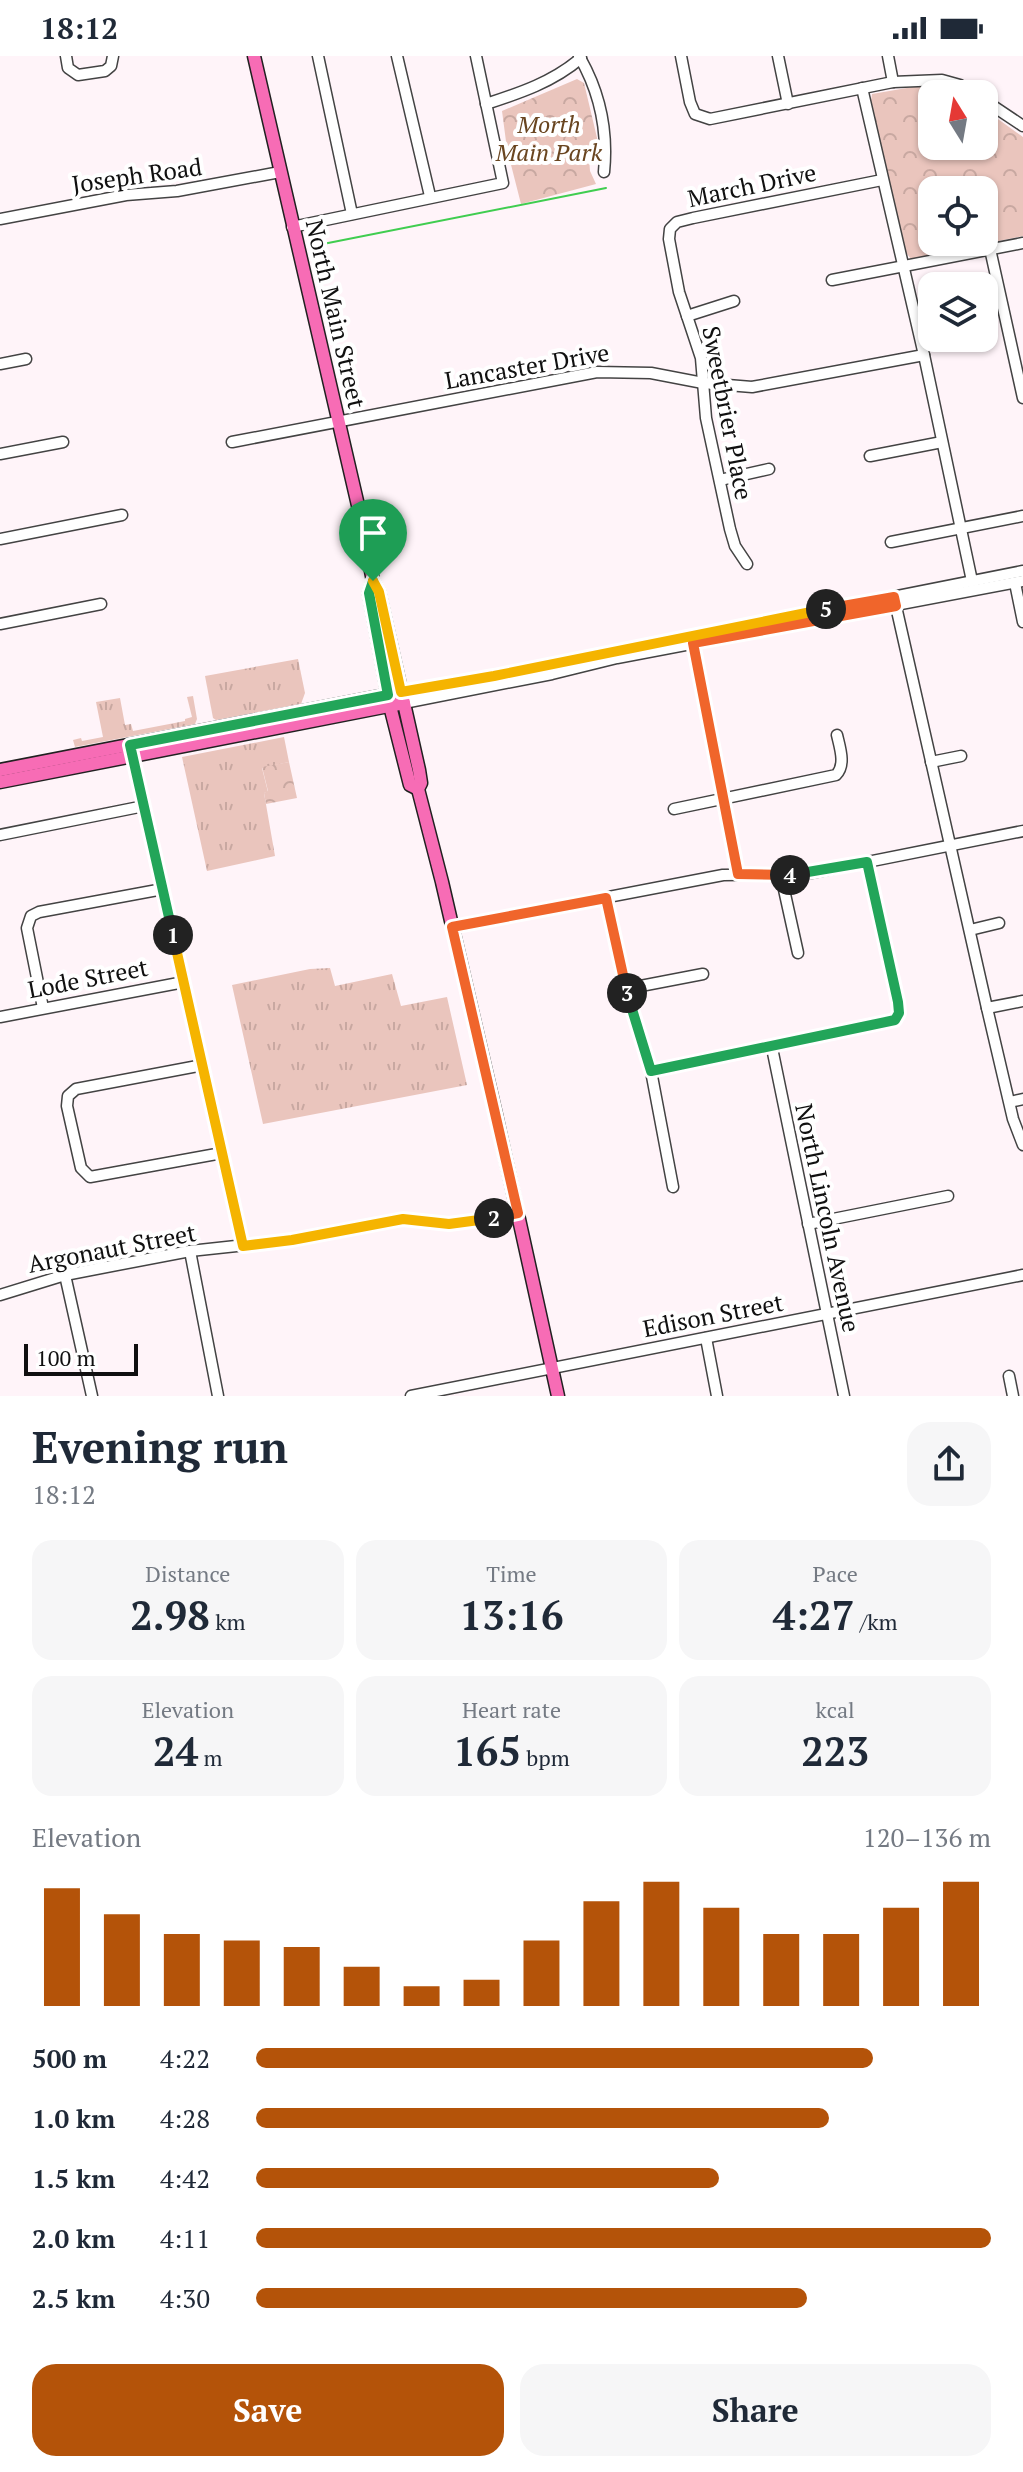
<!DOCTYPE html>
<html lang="en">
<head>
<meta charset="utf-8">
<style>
	:root { --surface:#fff; --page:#f6f6f7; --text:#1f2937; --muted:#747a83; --accent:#b45309 }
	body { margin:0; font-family:"PT Serif",serif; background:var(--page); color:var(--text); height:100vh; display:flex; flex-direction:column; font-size:30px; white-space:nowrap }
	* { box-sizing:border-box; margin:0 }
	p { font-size:26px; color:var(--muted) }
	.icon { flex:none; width:44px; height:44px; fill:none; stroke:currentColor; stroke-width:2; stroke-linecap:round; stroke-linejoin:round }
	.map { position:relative; height:1340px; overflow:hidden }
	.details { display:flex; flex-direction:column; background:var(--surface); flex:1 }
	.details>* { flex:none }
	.needle { width:52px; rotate:349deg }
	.controls { position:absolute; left:918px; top:24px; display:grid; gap:16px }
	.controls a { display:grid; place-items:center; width:80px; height:80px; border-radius:16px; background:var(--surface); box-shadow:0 2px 6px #0004; font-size:40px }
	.scale { position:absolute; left:24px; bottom:20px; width:114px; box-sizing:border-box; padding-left:8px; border:4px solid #101010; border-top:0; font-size:22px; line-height:28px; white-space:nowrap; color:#101010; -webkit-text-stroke:6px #fff; paint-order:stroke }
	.pin { position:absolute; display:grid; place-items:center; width:68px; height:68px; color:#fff; margin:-82px -34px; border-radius:50% 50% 50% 0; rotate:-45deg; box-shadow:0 0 8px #0007 }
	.pin .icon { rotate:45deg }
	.km { position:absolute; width:40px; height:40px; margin:-20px; border-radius:50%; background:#222; color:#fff; font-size:22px; line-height:40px; text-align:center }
	.round { display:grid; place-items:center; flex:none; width:84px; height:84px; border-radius:24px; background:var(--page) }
	.head { display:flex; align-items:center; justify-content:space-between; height:136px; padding:0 32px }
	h1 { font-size:44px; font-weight:600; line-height:60px }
	.stats { display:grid; grid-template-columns:repeat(3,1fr); gap:12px; height:136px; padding:8px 32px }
	.stats div { display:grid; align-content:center; border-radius:20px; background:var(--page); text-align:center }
	.stats b { font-size:40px; font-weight:600 }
	.stats small { font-size:22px; font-weight:400 }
	.stats p { font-size:22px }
	.chart { height:224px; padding:16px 32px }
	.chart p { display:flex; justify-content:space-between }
	.chart svg { width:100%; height:144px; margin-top:8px; stroke:var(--accent); stroke-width:6 }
	.primary-button { display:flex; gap:16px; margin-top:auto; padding:16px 32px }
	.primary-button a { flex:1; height:92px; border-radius:24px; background:var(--accent); color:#fff; font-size:32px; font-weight:600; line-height:92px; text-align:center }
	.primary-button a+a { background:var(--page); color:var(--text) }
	ul { padding:0 32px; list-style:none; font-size:26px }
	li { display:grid; grid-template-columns:128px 96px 1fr; align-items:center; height:60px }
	li i { height:20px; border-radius:10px; background:var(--accent) }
	.status { display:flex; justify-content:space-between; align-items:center; height:56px; padding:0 40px; background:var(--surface); direction:ltr }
	.status svg { height:22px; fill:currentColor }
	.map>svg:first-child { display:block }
</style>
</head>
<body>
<div class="status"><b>18:12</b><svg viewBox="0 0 49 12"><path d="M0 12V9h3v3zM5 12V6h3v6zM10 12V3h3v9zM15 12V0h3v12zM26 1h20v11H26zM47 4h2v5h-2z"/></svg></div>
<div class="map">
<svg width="1023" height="1340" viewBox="0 0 1023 1340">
	<defs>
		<pattern id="grass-tufts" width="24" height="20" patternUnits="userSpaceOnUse" patternTransform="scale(2)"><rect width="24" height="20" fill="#eac5bd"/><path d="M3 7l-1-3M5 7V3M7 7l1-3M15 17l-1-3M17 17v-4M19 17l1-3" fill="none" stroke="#c8a8a1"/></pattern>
		<pattern id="park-crowns" width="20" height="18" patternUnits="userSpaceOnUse" patternTransform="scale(2)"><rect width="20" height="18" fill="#eac5bd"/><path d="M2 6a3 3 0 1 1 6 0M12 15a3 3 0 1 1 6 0" fill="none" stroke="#c8a8a1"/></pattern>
	</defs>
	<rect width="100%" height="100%" fill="#fff4f9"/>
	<g fill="url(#grass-tufts)">
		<polygon points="298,603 305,637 301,648 216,664 213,662 205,620"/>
		<polygon points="193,640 197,663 195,668 75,691 73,684 81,682 82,685 103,681 96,646 120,642 125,669 131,668 133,675 185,665 185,663 192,661 187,641"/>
		<polygon points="284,681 289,706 262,712 268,736 264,737 275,800 207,815 182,701"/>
		<polygon points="330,912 335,930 392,918 401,950 447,941 467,1029 263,1068 232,929 310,913"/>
	</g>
	<g fill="url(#park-crowns)" fill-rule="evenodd">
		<polygon points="577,23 584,27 598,86 596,95 589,102 590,115 596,128 521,148 507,93 502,55"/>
		<path d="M 924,29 L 957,38 L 932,38 L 932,90 L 984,90 L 984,53 L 1023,81 L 1023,180 L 911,203 L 904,194 L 871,45 L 872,38 ZM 932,134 L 984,134 L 984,186 L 932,186 Z"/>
		<polygon points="289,706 297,742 266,748 264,737 268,735 262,711"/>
	</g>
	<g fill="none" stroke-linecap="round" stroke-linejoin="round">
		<polyline stroke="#40cd50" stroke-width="2" points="318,189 606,132"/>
		<defs>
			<g id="minor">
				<polyline points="66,0 68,12 78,19 105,15 111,10 113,0"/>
				<polyline points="318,0 352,158"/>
				<polyline points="397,0 430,140"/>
				<path d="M 579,0 C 600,36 608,76 604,116"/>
				<polyline points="681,0 690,46 695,58 710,63 893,26 942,24 960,29 975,38"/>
				<polyline points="778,0 788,48"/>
				<polyline points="888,0 893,26"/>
				<polyline points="862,32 924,299 972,525"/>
				<polyline points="984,44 1023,70"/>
				<path d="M 486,48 C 520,37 553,26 581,2"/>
				<polyline points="0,163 126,139 177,135 280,116"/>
				<polyline points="292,171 503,127 476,0"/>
				<polyline points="990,193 1023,342"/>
				<polyline points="832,224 1023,187"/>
				<polyline points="687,260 734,245"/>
				<polyline points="0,308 26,303"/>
				<polyline points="232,386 597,316 651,317 703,327 752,331 924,299"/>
				<polyline points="0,398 63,386"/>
				<polyline points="870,400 942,386"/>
				<polyline points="720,424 769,413"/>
				<polyline points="0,483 122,459"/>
				<polyline points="891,486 1023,460"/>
				<polyline points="747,508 735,490 730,473 706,362 701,302 679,236 669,183 670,173 677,166 693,162 882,124"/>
				<polyline points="1015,527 1023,566"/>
				<polyline points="895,546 987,952 1013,1063 1023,1089"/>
				<polyline points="0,568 101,548"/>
				<polyline points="692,581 738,818"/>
				<polyline points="401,636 494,620 1023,515"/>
				<polyline points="404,647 552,618 617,602 1023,525"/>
				<polyline points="132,696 243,1190"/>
				<polyline points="931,706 961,700"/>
				<path d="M 674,753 L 836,719 C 846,709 840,692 837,679"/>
				<polyline points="0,779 144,750"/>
				<polyline points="781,820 798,897"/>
				<polyline points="606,842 625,933 651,1015 673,1131"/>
				<polyline points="452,871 723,819 807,818 1023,775"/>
				<polyline points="970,874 999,867"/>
				<polyline points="625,933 703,918"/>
				<polyline points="43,952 27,872 31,860 39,856 163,833"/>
				<polyline points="987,952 1023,945"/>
				<polyline points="0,961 184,926"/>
				<polyline points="772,992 844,1340"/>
				<polyline points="203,1009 76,1033 68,1040 67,1050 81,1112 90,1121 222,1097"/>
				<polyline points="651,1015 895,964 899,957 898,946 867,806"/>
				<polyline points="1010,1046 1023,1043"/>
				<polyline points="808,1168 948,1140"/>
				<polyline points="190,1195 218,1340"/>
				<polyline points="65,1219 92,1340"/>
				<polyline points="0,1239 65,1219 190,1195 292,1184 403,1163 449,1168 518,1157"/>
				<polyline points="706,1282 717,1340"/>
				<polyline points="1009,1320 1013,1340"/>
				<polyline points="411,1340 1023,1219"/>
			</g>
			<g id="major">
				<polyline points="254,0 360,458 373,525 379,536 419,714 421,727 418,733 442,826 496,1059 558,1340"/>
				<polyline points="373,525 369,537 390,650 410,729 418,733"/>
				<polyline points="0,714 401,636"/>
				<polyline points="0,726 404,647"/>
			</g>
		</defs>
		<use href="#minor" stroke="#434343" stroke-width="13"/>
		<use href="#major" stroke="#212121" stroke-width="15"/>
		<use href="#minor" stroke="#fff" stroke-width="10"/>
		<use href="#major" stroke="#f76cb5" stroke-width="12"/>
	</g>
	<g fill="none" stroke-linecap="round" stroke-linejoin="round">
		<defs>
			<polyline id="split-1" points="173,879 130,689 388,639 369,537 373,525"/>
			<polyline id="split-2" points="173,879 243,1190 292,1184 403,1163 449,1168 494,1162"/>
			<polyline id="split-3" points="494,1162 518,1157 452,871 606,842 627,937"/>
			<polyline id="split-4" points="627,937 651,1015 895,964 899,957 898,946 867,806 790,819"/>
			<polyline id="split-5" points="790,819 738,818 693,587 896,550 894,541 826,553"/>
			<polyline id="split-6" points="373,525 379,536 401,636 494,620 826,553"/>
		</defs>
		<use href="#split-1" stroke="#fff" stroke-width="16"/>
		<use href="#split-2" stroke="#fff" stroke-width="16"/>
		<use href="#split-3" stroke="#fff" stroke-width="16"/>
		<use href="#split-4" stroke="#fff" stroke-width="16"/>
		<use href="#split-5" stroke="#fff" stroke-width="16"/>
		<use href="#split-6" stroke="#fff" stroke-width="16"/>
		<use href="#split-1" stroke="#22a559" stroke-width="10"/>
		<use href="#split-2" stroke="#f5b400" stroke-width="10"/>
		<use href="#split-3" stroke="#f0652b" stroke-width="10"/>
		<use href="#split-4" stroke="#22a559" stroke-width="10"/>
		<use href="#split-5" stroke="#f0652b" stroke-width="10"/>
		<use href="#split-6" stroke="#f5b400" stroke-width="10"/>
	</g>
	<g text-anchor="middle" stroke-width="8" stroke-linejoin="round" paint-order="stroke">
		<g font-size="24" font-style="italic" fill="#694520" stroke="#fff">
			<text x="549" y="77">Morth<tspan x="549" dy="28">Main Park</tspan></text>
		</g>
		<g font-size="24" fill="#101010" stroke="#fff">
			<text transform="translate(137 120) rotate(-8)" y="8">Joseph Road</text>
			<text transform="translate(752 130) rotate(-12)" y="8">March Drive</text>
			<text transform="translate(335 258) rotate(77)" y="8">North Main Street</text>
			<text transform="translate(527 311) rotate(-10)" y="8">Lancaster Drive</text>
			<text transform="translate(727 357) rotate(79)" y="8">Sweetbrier Place</text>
			<text transform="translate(88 923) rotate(-11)" y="8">Lode Street</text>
			<text transform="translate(827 1162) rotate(78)" y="8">North Lincoln Avenue</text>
			<text transform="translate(112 1193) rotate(-11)" y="8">Argonaut Street</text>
			<text transform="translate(713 1260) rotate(-11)" y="8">Edison Street</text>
		</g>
	</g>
</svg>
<div class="controls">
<a><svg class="needle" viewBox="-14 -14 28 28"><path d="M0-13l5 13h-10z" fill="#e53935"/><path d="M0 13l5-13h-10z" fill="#747a83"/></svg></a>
<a><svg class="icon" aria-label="locate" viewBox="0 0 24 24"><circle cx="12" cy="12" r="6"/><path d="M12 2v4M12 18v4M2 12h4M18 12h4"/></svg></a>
<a><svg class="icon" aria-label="layers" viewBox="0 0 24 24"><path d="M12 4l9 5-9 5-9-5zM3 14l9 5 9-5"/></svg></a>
</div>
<div class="scale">100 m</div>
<div class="pin" style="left:373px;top:525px;background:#1e9e55"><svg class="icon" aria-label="arrive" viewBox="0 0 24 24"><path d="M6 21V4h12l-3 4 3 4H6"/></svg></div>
<b class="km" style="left:173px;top:879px">1</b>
<b class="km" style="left:494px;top:1162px">2</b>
<b class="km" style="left:627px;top:937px">3</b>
<b class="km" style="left:790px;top:819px">4</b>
<b class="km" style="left:826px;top:553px">5</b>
</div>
<section class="details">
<div class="head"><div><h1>Evening run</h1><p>18:12</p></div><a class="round"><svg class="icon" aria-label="share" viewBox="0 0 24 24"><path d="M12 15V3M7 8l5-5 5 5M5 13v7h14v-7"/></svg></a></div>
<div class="stats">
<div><p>Distance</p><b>2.98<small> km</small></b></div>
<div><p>Time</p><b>13:16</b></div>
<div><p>Pace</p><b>4:27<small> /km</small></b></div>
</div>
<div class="stats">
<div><p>Elevation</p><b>24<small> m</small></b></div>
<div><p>Heart rate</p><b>165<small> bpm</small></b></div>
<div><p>kcal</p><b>223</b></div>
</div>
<div class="chart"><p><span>Elevation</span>120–136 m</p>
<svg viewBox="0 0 160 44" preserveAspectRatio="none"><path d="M5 44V8M15 44V16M25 44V22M35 44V24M45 44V26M55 44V32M65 44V38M75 44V36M85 44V24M95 44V12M105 44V6M115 44V14M125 44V22M135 44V22M145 44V14M155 44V6"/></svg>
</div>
<ul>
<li><b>500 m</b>4:22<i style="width:84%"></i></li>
<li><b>1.0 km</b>4:28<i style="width:78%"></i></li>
<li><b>1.5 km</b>4:42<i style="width:63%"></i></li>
<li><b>2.0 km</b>4:11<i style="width:100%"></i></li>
<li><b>2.5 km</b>4:30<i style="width:75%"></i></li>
</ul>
<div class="primary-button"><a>Save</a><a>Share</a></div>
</section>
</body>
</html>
